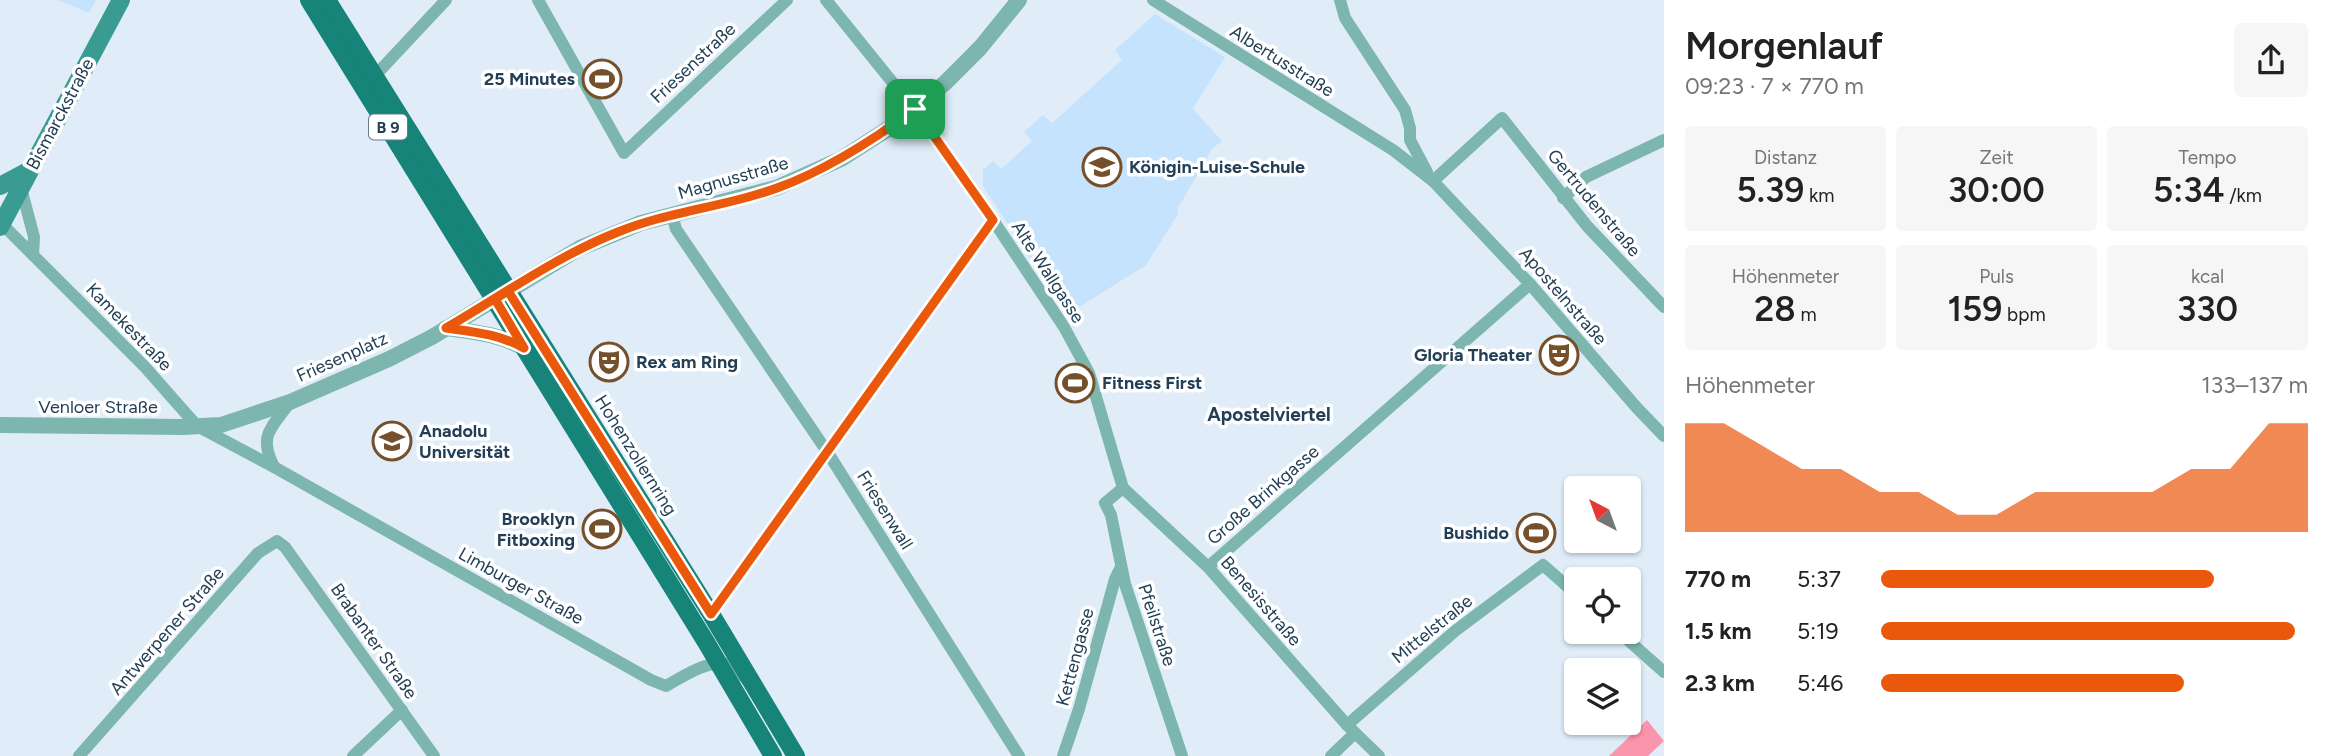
<!DOCTYPE html>
<html lang="de">
<head>
<meta charset="utf-8">
<style>
	:root { --surface:#fff; --page:#f6f6f6; --text:#222; --muted:#767676; --accent:#ea580c }
	body { margin:0; font-family:Figtree,sans-serif; background:var(--page); color:var(--text); height:100vh; display:flex; flex-direction:column; font-size:26px; white-space:nowrap }
	* { box-sizing:border-box; margin:0 }
	p { font-size:23px; color:var(--muted) }
	.icon { flex:none; width:38px; height:38px; fill:none; stroke:currentColor; stroke-width:2; stroke-linecap:round; stroke-linejoin:round }
	.map { position:relative; flex:1; overflow:hidden }
	.details { display:flex; flex-direction:column; background:var(--surface); width:665px }
	.details>* { flex:none }
	.needle { width:46px; rotate:319deg }
	.fabs { position:absolute; left:1564px; top:476px; display:grid; gap:14px }
	.fabs a { display:grid; place-items:center; width:77px; height:77px; border-radius:7px; background:var(--surface); box-shadow:0 2px 5px #0004; font-size:35px }
	.pin { position:absolute; display:grid; place-items:center; width:60px; height:60px; color:#fff; margin:-30px; border-radius:14px; box-shadow:0 4px 10px #0006 }
	.round { display:grid; place-items:center; flex:none; width:74px; height:74px; border-radius:7px; background:var(--page) }
	.headline { display:flex; align-items:center; justify-content:space-between; height:119px; padding:0 21px }
	h1 { font-size:38px; font-weight:600; line-height:52px }
	.figures { display:grid; grid-template-columns:repeat(3,1fr); gap:10px; height:119px; padding:7px 21px }
	.figures div { display:grid; align-content:center; border-radius:7px; background:var(--page); text-align:center }
	.figures b { font-size:35px; font-weight:600 }
	.figures small { font-size:19px; font-weight:400 }
	.figures p { font-size:19px }
	.chart { height:196px; padding:14px 21px }
	.chart p { display:flex; justify-content:space-between }
	.chart svg { width:100%; height:126px; margin-top:7px; fill:var(--accent); opacity:.7 }
	ul { padding:0 21px; list-style:none; font-size:23px }
	li { display:grid; grid-template-columns:112px 84px 1fr; align-items:center; height:52px }
	li i { height:18px; border-radius:9px; background:var(--accent) }
	main { display:flex; flex:1; min-height:0 }
	.map>svg:first-child { display:block }
</style>
</head>
<body>
<main>
<div class="map">
<svg width="1664" height="756" viewBox="0 0 1664 756">
	<rect width="100%" height="100%" fill="#e0edf9"/>
	<g fill="#c5e3fd">
		<polygon points="58,0 96,0 89,13"/>
		<polygon points="1155,14 1225,57 1193,109 1222,141 1212,149 1177,210 1179,213 1146,265 1067,315 983,186 983,170 993,161 1001,169 1032,141 1024,132 1043,115 1052,123 1122,60 1115,50"/>
	</g>
	<polygon fill="#fb95ad" points="1647,720 1664,741 1648,756 1609,756"/>
	<g fill="none" stroke-linecap="round" stroke-linejoin="round">
		<g stroke="#7db6ae" stroke-width="12">
			<polyline points="538,0 624,153 787,0"/>
			<polyline points="826,0 914,109 993,220 1064,327 1089,373 1123,488 1208,567 1347,725 1379,756"/>
			<polyline points="1153,0 1393,150 1433,181 1530,284 1637,408 1664,436"/>
			<polyline points="1340,0 1345,18 1405,110 1410,128 1410,140 1427,172"/>
			<polyline points="371,80 446,0"/>
			<polyline points="1433,181 1502,118 1587,226 1664,307"/>
			<polyline points="21,188 34,237 33,255"/>
			<polyline points="1563,198 1586,177 1664,140"/>
			<polyline points="672,215 676,229 828,453 1019,756"/>
			<path d="M 0,222 L 145,367 L 197,426 L 274,467 L 651,680 L 666,686 C 680,678 709,659 726,664 C 733,666 740,673 745,678"/>
			<path d="M 274,467 C 258,435 271,429 290,402"/>
			<polyline points="1123,488 1105,503 1111,515 1125,584 1182,756"/>
			<polyline points="1208,567 1530,284"/>
			<polyline points="711,614 993,220"/>
			<polyline points="1619,632 1664,672"/>
			<polyline points="1347,725 1455,631 1543,565 1577,595"/>
			<polyline points="79,756 258,553 277,541 285,547 434,756"/>
			<polyline points="353,756 402,710"/>
			<polyline points="1063,756 1079,709 1115,579 1121,567"/>
			<polyline points="1331,756 1355,733"/>
		</g>
		<g stroke="#7db6ae" stroke-width="16">
			<path d="M 446,328 C 474,332 499,334 524,348"/>
			<polyline points="0,425 183,427 221,425 290,402 389,359 432,337 580,248 641,223 776,188 841,159 894,125 945,83 980,48 1019,0"/>
		</g>
		<g stroke="#399b91" stroke-width="18">
			<polyline points="0,186 30,170"/>
			<polyline points="0,227 121,0"/>
		</g>
		<g stroke="#17847a" stroke-width="18">
			<polyline points="309,0 706,642 773,756"/>
			<polyline points="327,0 711,614 796,756"/>
		</g>
	</g>
	<g fill="none" stroke-linecap="round" stroke-linejoin="round">
		<defs>
			<path id="route" d="M 915,109 C 872,141 827,170 777,188 C 725,207 669,211 618,232 C 557,256 503,295 446,328 C 475,332 499,334 524,348 L 495,299 L 508,291 L 711,614 L 993,220 L 915,109"/>
		</defs>
		<use href="#route" stroke="#fff" stroke-width="14"/>
		<use href="#route" stroke="#ea580c" stroke-width="9"/>
	</g>
	<defs>
		<symbol id="stadium-ring" viewBox="-11 -11 22 22"><circle r="9.5" fill="#fff" stroke="#75502b" stroke-width="1.5"/><path d="M0-5a6.5 5 0 1 0 0 10a6.5 5 0 1 0 0-10ZM-3.5-1.8h7v3.6h-7Z" fill="#75502b"/></symbol>
		<symbol id="school-ring" viewBox="-11 -11 22 22"><circle r="9.5" fill="#fff" stroke="#75502b" stroke-width="1.5"/><path d="M0-5L7-2L0 1L-7-2ZM-4 1L0 2.5L4 1V4Q0 6-4 4Z" fill="#75502b"/></symbol>
		<symbol id="theatre-ring" viewBox="-11 -11 22 22"><circle r="9.5" fill="#fff" stroke="#75502b" stroke-width="1.5"/><path d="M-5-5.5Q0-4 5-5.5V0Q5 5 0 6Q-5 5-5 0ZM-3.3-2.5H-1v1.5H-3.3ZM1-2.5H3.3v1.5H1ZM-2.8 1Q0 5.5 2.8 1Z" fill="#75502b"/></symbol>
		<symbol id="university-ring" viewBox="-11 -11 22 22"><circle r="9.5" fill="#fff" stroke="#75502b" stroke-width="1.5"/><path d="M0-5L7-2L0 1L-7-2ZM-4 1L0 2.5L4 1V4Q0 6-4 4Z" fill="#75502b"/></symbol>
	</defs>
	<g fill-rule="evenodd">
		<use href="#stadium-ring" x="580" y="57" width="44" height="44"/>
		<use href="#school-ring" x="1080" y="145" width="44" height="44"/>
		<use href="#theatre-ring" x="1537" y="333" width="44" height="44"/>
		<use href="#theatre-ring" x="587" y="340" width="44" height="44"/>
		<use href="#stadium-ring" x="1053" y="361" width="44" height="44"/>
		<use href="#university-ring" x="370" y="419" width="44" height="44"/>
		<use href="#stadium-ring" x="580" y="507" width="44" height="44"/>
		<use href="#stadium-ring" x="1514" y="511" width="44" height="44"/>
	</g>
	<g text-anchor="middle" stroke-width="7" stroke-linejoin="round" paint-order="stroke">
		<rect fill="#fff" stroke="#647989" stroke-width="2" x="369" y="114.5" width="38" height="25" rx="5"/>
		<g font-size="16" font-weight="bold" fill="#223f57">
			<text x="388" y="133">B 9</text>
		</g>
		<g font-size="18" fill="#223f57" stroke="#fff">
			<text transform="translate(1282 61) rotate(32)" y="6">Albertusstraße</text>
			<text transform="translate(693 63) rotate(-43)" y="6">Friesenstraße</text>
			<text transform="translate(60 114) rotate(-62)" y="6">Bismarckstraße</text>
			<text transform="translate(733 178) rotate(-16)" y="6">Magnusstraße</text>
			<text transform="translate(1594 203) rotate(50)" y="6">Gertrudenstraße</text>
			<text transform="translate(1048 272) rotate(57)" y="6">Alte Wallgasse</text>
			<text transform="translate(1563 296) rotate(49)" y="6">Apostelnstraße</text>
			<text transform="translate(129 327) rotate(46)" y="6">Kamekestraße</text>
			<text transform="translate(342 357) rotate(-24)" y="6">Friesenplatz</text>
			<text x="98" y="413">Venloer Straße</text>
			<text transform="translate(636 455) rotate(58)" y="6">Hohenzollernring</text>
			<text transform="translate(1263 495) rotate(-41)" y="6">Große Brinkgasse</text>
			<text transform="translate(885 510) rotate(58)" y="6">Friesenwall</text>
			<text transform="translate(521 586) rotate(29)" y="6">Limburger Straße</text>
			<text transform="translate(1261 601) rotate(49)" y="6">Benesisstraße</text>
			<text transform="translate(1157 625) rotate(72)" y="6">Pfeilstraße</text>
			<text transform="translate(1432 629) rotate(-39)" y="6">Mittelstraße</text>
			<text transform="translate(167 631) rotate(-49)" y="6">Antwerpener Straße</text>
			<text transform="translate(374 641) rotate(55)" y="6">Brabanter Straße</text>
			<text transform="translate(1075 657) rotate(-75)" y="6">Kettengasse</text>
		</g>
		<g font-size="18" font-weight="bold" fill="#223f57" stroke="#fff" text-anchor="end">
			<text x="575" y="85">25 Minutes</text>
			<text x="1129" y="173" text-anchor="start">Königin-Luise-Schule</text>
			<text x="1532" y="361">Gloria Theater</text>
			<text x="636" y="368" text-anchor="start">Rex am Ring</text>
			<text x="1102" y="389" text-anchor="start">Fitness First</text>
			<text x="419" y="437" text-anchor="start">Anadolu<tspan x="419" dy="21">Universität</tspan></text>
			<text x="575" y="525">Brooklyn<tspan x="575" dy="21">Fitboxing</tspan></text>
			<text x="1509" y="539">Bushido</text>
		</g>
		<g font-size="19" font-weight="bold" fill="#223f57" stroke="#fff">
			<text x="1269" y="421">Apostelviertel</text>
		</g>
	</g>
</svg>
<div class="fabs">
<a><svg class="needle" viewBox="-14 -14 28 28"><path d="M0-13l5 13h-10z" fill="#e53935"/><path d="M0 13l5-13h-10z" fill="#767676"/></svg></a>
<a><svg class="icon" aria-label="locate" viewBox="0 0 24 24"><circle cx="12" cy="12" r="6"/><path d="M12 2v4M12 18v4M2 12h4M18 12h4"/></svg></a>
<a><svg class="icon" aria-label="layers" viewBox="0 0 24 24"><path d="M12 4l9 5-9 5-9-5zM3 14l9 5 9-5"/></svg></a>
</div>
<div class="pin" style="left:915px;top:109px;background:#1e9e55"><svg class="icon" aria-label="arrive" viewBox="0 0 24 24"><path d="M6 21V4h12l-3 4 3 4H6"/></svg></div>
</div>
<section class="details">
<div class="headline"><div><h1>Morgenlauf</h1><p>09:23 · 7 × 770 m</p></div><a class="round"><svg class="icon" aria-label="share" viewBox="0 0 24 24"><path d="M12 15V3M7 8l5-5 5 5M5 13v7h14v-7"/></svg></a></div>
<div class="figures">
<div><p>Distanz</p><b>5.39<small> km</small></b></div>
<div><p>Zeit</p><b>30:00</b></div>
<div><p>Tempo</p><b>5:34<small> /km</small></b></div>
</div>
<div class="figures">
<div><p>Höhenmeter</p><b>28<small> m</small></b></div>
<div><p>Puls</p><b>159<small> bpm</small></b></div>
<div><p>kcal</p><b>330</b></div>
</div>
<div class="chart"><p><span>Höhenmeter</span>133–137 m</p>
<svg viewBox="0 0 160 44" preserveAspectRatio="none"><path d="M0 44V6L10 6L20 14L30 22L40 22L50 30L60 30L70 38L80 38L90 30L100 30L110 30L120 30L130 22L140 22L150 6L160 6V44z"/></svg>
</div>
<ul>
<li><b>770 m</b>5:37<i style="width:78%"></i></li>
<li><b>1.5 km</b>5:19<i style="width:97%"></i></li>
<li><b>2.3 km</b>5:46<i style="width:71%"></i></li>
</ul>
</section>
</main>
</body>
</html>
